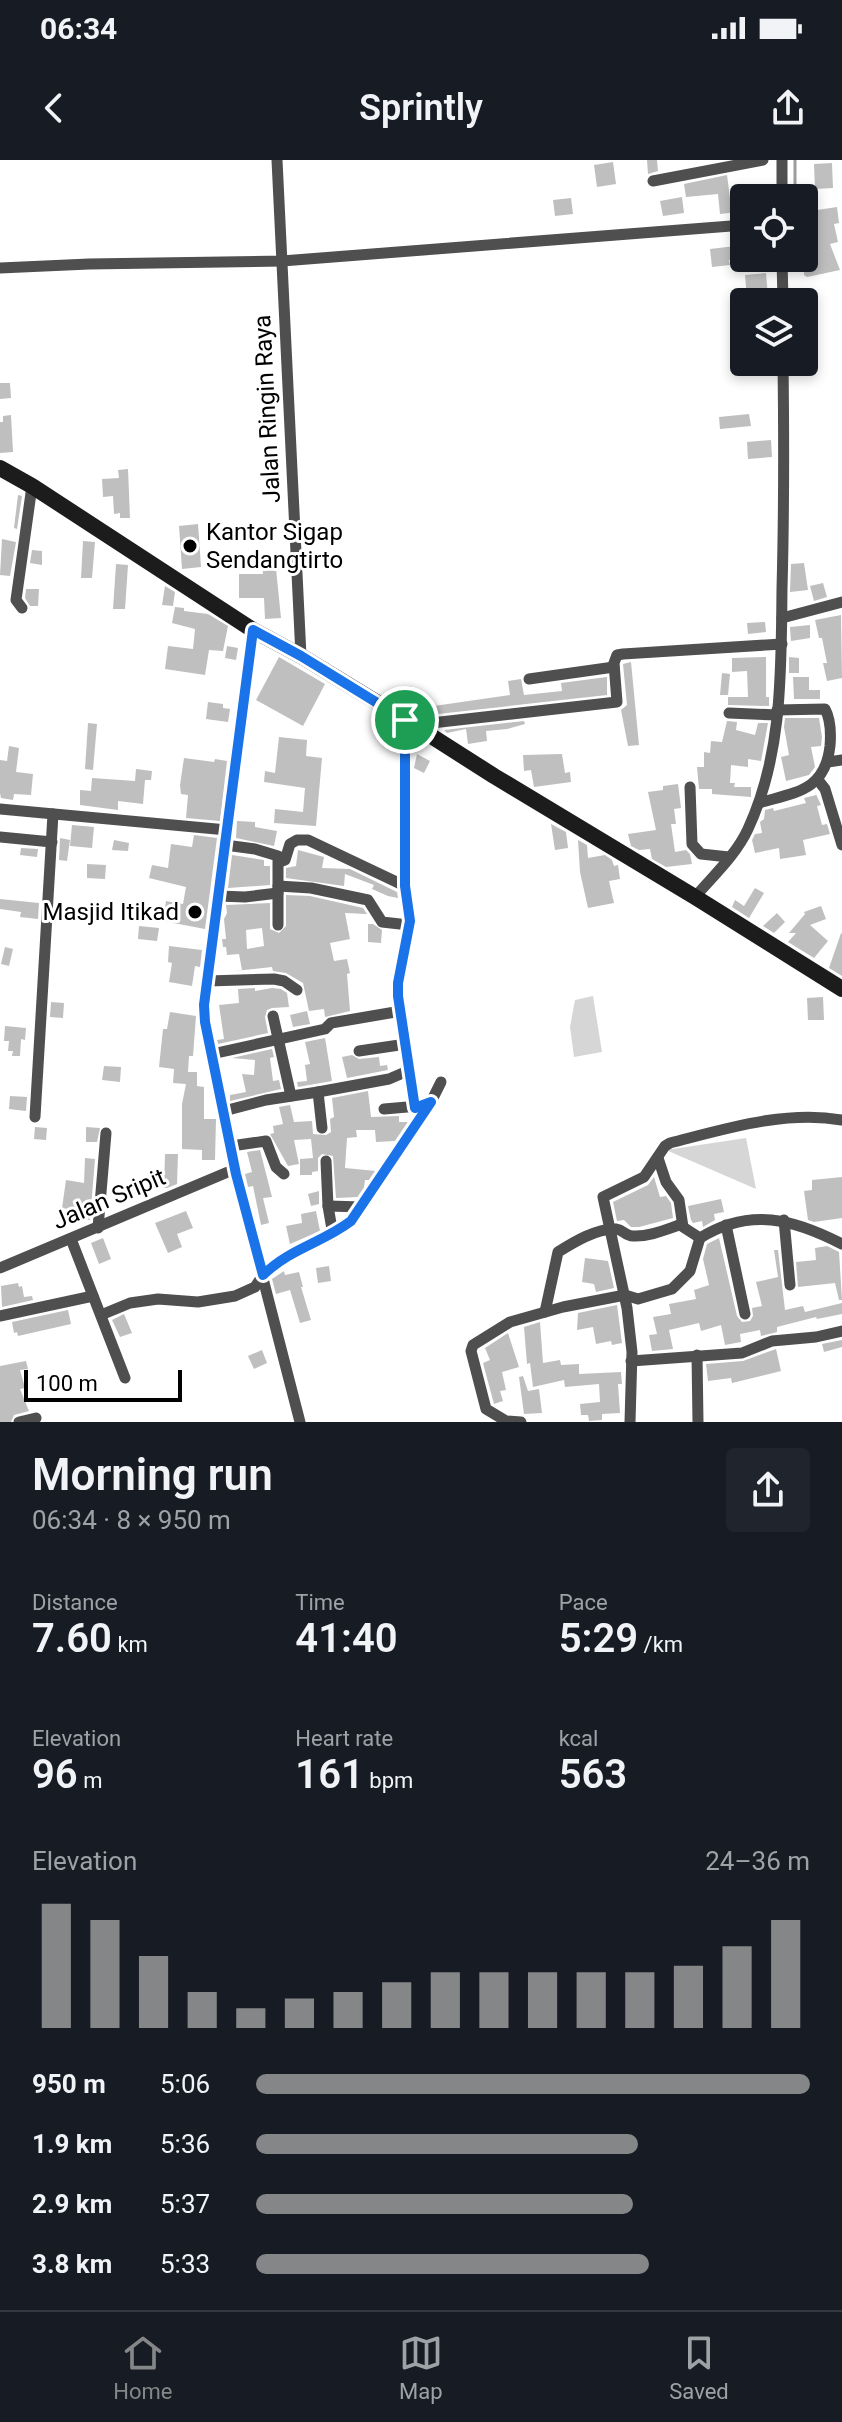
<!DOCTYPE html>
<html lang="en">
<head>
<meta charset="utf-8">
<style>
	:root { --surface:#171b24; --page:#20242c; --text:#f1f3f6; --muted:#9ea1a6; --line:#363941; --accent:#858687 }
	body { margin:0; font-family:Roboto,sans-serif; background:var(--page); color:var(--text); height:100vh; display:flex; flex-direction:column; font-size:30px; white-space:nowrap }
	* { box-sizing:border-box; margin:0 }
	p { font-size:26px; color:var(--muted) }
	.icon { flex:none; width:44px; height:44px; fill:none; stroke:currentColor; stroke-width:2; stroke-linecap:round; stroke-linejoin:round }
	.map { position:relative; height:1262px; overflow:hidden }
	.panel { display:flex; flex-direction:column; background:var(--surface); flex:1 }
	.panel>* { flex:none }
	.fabs { position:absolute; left:730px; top:24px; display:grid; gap:16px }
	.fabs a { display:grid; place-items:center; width:88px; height:88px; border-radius:8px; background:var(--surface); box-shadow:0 4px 12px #0003; font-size:40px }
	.scale { position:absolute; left:24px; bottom:20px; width:158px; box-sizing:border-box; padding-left:8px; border:4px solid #000; border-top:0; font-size:22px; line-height:28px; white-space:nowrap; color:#000; -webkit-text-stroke:6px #fff; paint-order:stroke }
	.pin { position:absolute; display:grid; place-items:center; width:68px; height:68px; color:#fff; margin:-34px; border:4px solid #fff; border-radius:50%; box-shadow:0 2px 8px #0007 }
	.round { display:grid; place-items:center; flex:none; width:84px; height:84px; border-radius:8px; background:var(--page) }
	.headline { display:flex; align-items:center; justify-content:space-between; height:136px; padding:0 32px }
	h1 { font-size:44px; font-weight:600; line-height:60px }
	.metrics { display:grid; grid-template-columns:repeat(3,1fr); gap:12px; height:136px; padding:8px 32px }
	.metrics div { display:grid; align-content:center }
	.metrics b { font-size:40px; font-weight:600 }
	.metrics small { font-size:22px; font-weight:400 }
	.metrics p { font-size:22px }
	.chart { height:224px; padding:16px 32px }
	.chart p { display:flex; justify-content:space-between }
	.chart svg { width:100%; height:144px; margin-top:8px; stroke:var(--accent); stroke-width:6 }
	ul { padding:0 32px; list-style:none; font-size:26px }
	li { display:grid; grid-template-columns:128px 96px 1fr; align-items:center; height:60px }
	li i { height:20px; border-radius:10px; background:var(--accent) }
	.status { display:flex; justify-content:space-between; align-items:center; height:56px; padding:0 40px; background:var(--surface); direction:ltr }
	.status svg { height:22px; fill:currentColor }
	header { display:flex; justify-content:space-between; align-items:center; height:104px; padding:0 32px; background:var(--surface); font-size:36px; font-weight:600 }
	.dock { display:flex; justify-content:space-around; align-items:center; height:112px; border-top:2px solid var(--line); background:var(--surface); font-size:22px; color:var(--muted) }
	.dock a { display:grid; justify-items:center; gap:4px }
	.dock .selected { color:var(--accent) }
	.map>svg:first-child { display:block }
</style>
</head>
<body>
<div class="status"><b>06:34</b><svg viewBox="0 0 49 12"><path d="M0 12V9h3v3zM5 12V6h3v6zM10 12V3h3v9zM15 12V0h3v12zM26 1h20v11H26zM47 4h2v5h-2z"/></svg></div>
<header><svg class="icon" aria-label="back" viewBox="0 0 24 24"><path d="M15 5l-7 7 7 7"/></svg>Sprintly<svg class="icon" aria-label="share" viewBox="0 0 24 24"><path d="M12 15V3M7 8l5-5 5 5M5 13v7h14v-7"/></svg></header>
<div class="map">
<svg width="842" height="1262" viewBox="0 0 842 1262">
	<rect width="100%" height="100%" fill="#fff"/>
	<g fill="#d6d6d6">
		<polygon points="593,836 602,892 574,897 570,867 575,840"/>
		<polygon points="746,978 756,1029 666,990"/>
	</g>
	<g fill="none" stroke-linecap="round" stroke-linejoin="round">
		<polyline stroke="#9d9d9d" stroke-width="3" points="795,38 795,0"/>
	</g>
	<g fill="#bfbfbf" fill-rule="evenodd">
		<polygon points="647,0 657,0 658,11 648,14"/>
		<polygon points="613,2 616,24 597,27 594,5"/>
		<polygon points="832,3 833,28 815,29 814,4"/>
		<polygon points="727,15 730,38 735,38 737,52 720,54 718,34 686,37 684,24"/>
		<polygon points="769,26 770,38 748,38 746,28"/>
		<polygon points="682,37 684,53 663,56 660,41"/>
		<polygon points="571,38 573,54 555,56 553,40"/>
		<polygon points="837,47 839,63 834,64 838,82 830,84 840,110 807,117 804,115 804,52"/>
		<polygon points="744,85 744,99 729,100 730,105 712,107 710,89"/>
		<polygon points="766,113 768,137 747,139 745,115"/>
		<polygon points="0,223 10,223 11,238 0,239"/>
		<polygon points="749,254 751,266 720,269 719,257"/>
		<polygon points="11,255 13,292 0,293 0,262 3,262 3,256"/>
		<polygon points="771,280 772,297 748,299 747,282"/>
		<polygon points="128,309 130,358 120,358 120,353 114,354 113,336 103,337 102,319 119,318 118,310"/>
		<polygon points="18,335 22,336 17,369 14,368"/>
		<polygon points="198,364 201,407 182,409 179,366"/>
		<polygon points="2,379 16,382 10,416 0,415"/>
		<polygon points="83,381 95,382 92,418 81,418"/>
		<polygon points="32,390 42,391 42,405 30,403"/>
		<polygon points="275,399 281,458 265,459 264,438 239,438 239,414 263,414 262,400"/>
		<polygon points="804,403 808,430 790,432 791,404"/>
		<polygon points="116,404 128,405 125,449 113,449"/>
		<polygon points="823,423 827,437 814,441 810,426"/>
		<polygon points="165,426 175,432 173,446 162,445"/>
		<polygon points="26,429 39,429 38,446 30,446 25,438"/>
		<polygon points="175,447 184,448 184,451 208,454 228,466 223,491 209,490 205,515 165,509 168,486 193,489 195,469 172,463"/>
		<polygon points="841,455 842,518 827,521 823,503 827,503 822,478 819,478 815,460"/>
		<polygon points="765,462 766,472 748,474 747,463"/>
		<polygon points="810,465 810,478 791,481 790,467"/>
		<polygon points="227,486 238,488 236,500 225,498"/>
		<polygon points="279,497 325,524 303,566 256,540"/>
		<polygon points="766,497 766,537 769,537 769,546 728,545 728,537 748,537 747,511 732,512 732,498"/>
		<polygon points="789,497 799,498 799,513 789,513"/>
		<polygon points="631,502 639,585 628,586 621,550 627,545 623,504"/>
		<polygon points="722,513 730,514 728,535 720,535"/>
		<polygon points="607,517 607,535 429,555 427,547 510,535 508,521 521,519 524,535 562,531 561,523"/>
		<polygon points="793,517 809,517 809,530 820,530 820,539 794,539"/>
		<polygon points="412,526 414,542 402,544 400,528"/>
		<polygon points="208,542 223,544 223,548 230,549 228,562 206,559"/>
		<polygon points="785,558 819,558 822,577 821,586 811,587 815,607 809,615 786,621 781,597 789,595 784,567"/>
		<polygon points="524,561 525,564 507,569 486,571 487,581 468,584 466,569 447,573 444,570"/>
		<polygon points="727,561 737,562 736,570 755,575 758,563 768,563 761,601 748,599 748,607 731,605 730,623 735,623 734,627 751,627 751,637 712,634 712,629 699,629 697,607 704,607 704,592 710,593 711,581 722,582"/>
		<polygon points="88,563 97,564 93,610 85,609"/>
		<polygon points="279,577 307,580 306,596 322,598 316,666 274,663 275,649 303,652 305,628 264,622 265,611 275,613"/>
		<polygon points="9,586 19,588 16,612 33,614 31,635 14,634 13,640 1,638 0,633 0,600 7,601"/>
		<polygon points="417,594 430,601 424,613 414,608"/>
		<polygon points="562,594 565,613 570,612 571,622 534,627 531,610 524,611 523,595"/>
		<polygon points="184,598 214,602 215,599 227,601 220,661 186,658 188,635 181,634 180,625"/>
		<polygon points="136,609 152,611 151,620 145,620 143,644 118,641 118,650 80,645 80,630 91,631 92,618 135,621"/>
		<polygon points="678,624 681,648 674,649 676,664 671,664 675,692 686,690 690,694 692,704 666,707 652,699 650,689 639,690 631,686 628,674 656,670 648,632 663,630 663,626"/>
		<polygon points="815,632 821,645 817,646 822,665 827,664 830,674 803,680 806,695 780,699 779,688 755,693 752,680 755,674 762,673 760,662 764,659 765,650 773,648 774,651 806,643 804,638 816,635"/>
		<polygon points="237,661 255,662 255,667 277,671 274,686 236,678"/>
		<polygon points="551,664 566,672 568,688 555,690"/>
		<polygon points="72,665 94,667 92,688 70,686"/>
		<polygon points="194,675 217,678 205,769 163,761 166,741 183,744 186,727 149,718 152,705 168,708 171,684 192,687"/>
		<polygon points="60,678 70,680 67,701 59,700"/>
		<polygon points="114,680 129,683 128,691 112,690"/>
		<polygon points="578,680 587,685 588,698 605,695 612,700 614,706 618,705 620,719 609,721 614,743 588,748 580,712"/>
		<polygon points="21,688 38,689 37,697 20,695"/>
		<polygon points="298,690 324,697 322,708 350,709 397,732 398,738 388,736 372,729 374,725 345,714 344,726 286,718 286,708 296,706"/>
		<polygon points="232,695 264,700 264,706 270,706 270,725 228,728"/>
		<polygon points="87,704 106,705 105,719 87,718"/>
		<polygon points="755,728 764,733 749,758 732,747 735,740 744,746"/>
		<path d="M 286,735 L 310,736 L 363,748 L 367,754 L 345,753 L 350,779 L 330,783 L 334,801 L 347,799 L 350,813 L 347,814 L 350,851 L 325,857 L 324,849 L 309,851 L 303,823 L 286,813 L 273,811 L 272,807 L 225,812 L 242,810 L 239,794 L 227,795 L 226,787 L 223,787 L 222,779 L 226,779 L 224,759 L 227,753 L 226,745 L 270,743 L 270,769 L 279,773 L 286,766 ZM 262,768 L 264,786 L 247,789 L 246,770 Z"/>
		<polygon points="0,739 39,743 38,759 20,757 21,752 0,749"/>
		<polygon points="821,746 826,759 810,765 828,781 814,798 788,782 796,773 789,773 805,754 804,752"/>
		<polygon points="777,753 785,762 774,773 763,766"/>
		<polygon points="368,764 373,764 382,770 381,783 368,782"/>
		<polygon points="139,766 159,768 157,781 138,779"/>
		<polygon points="841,773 842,774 842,816 829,808"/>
		<polygon points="169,786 202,790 200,807 195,806 192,826 169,822 172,803 168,802"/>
		<polygon points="5,787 13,789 9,806 1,804"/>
		<polygon points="255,828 255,831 272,828 281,829 287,833 289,847 272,848 267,850 265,857 268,873 218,884 217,880 224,879 219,845 239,843 238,829"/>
		<polygon points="823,837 824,860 808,860 807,838"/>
		<polygon points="51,842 64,843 63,858 50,857"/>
		<polygon points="307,851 310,864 293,867 290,855"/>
		<polygon points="170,852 196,856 193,896 189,896 188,912 197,912 197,926 204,927 204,959 216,959 215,1000 202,1000 202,990 182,989 182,944 186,924 173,923 174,909 159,907 163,869 167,869"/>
		<polygon points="5,866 26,868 25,880 21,879 20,896 12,896 13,891 8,891 9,881 4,881"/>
		<polygon points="325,878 332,921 298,927 297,922 307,921 305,905 310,904 305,882"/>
		<polygon points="272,889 274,897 270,898 273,921 279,920 281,929 230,941 230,935 246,932 242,914 254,915 255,900 232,898"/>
		<polygon points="352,895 359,899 379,897 380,906 387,905 388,910 347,918 342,897"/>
		<polygon points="104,906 121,907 120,922 102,920"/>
		<polygon points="368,931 371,957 399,956 399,962 408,962 395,981 376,982 375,970 356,970 357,977 347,978 345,1008 376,1011 369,1020 365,1020 364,1028 358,1037 336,1038 333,996 322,994 318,998 318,1011 312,1012 312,1015 300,1015 300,999 313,998 311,979 294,980 299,1004 288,1006 270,974 274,973 273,966 283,964 279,947 290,945 294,962 312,961 313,974 326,975 331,972 330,959 334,957 332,938"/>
		<polygon points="10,936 27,937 26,951 9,949"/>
		<polygon points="35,967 47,968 46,980 34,979"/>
		<polygon points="86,967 100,968 97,982 86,982"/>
		<polygon points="260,990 272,1037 263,1038 269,1063 261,1065 253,1026 248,1027 245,1014 252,1012 247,992"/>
		<polygon points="165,994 178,994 177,1024 167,1028 164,1028"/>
		<polygon points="85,998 95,999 90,1060 80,1059 80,1051 62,1048 66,1020 84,1023"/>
		<polygon points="654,1017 660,1037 666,1036 671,1043 673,1058 639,1067 631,1067 624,1060 617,1061 613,1042 648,1025"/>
		<polygon points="842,1017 842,1058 814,1062 808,1060 804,1031 812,1030 812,1020"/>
		<polygon points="319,1031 319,1044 311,1046 308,1034"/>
		<polygon points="721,1039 724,1052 714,1054 715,1060 703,1067 702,1061 693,1063 691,1060 688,1046"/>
		<polygon points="186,1051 193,1068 177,1074 182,1087 168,1093 155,1063"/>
		<polygon points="316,1051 320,1071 290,1084 286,1066 302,1063 301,1054"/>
		<polygon points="103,1078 111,1099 99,1104 91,1083"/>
		<polygon points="719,1078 737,1156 742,1162 750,1161 753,1156 752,1148 762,1146 756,1122 778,1117 774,1090 778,1090 785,1150 803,1146 805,1152 842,1143 842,1154 817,1159 816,1157 777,1167 777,1172 761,1176 760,1170 740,1174 741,1182 725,1185 721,1165 701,1171 699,1163 669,1170 673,1189 652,1191 649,1175 657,1174 653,1157 671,1154 669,1144 696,1139 694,1130 709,1125 703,1099 707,1084"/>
		<polygon points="827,1086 839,1092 842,1140 839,1140 835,1123 798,1127 796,1102 816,1100 815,1088"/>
		<polygon points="585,1098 608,1101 614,1128 596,1132 594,1124 582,1122"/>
		<polygon points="329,1106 331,1121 318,1123 316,1108"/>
		<polygon points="284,1111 285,1115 299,1112 303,1127 301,1127 311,1160 300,1163 290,1130 276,1134 272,1119"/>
		<polygon points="18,1123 19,1127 22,1126 24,1137 32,1136 33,1140 2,1147 1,1126"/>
		<polygon points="617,1145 622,1183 612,1185 611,1181 596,1184 593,1167 577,1170 578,1153"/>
		<polygon points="68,1150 71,1164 18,1176 17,1172 14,1173 12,1162"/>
		<polygon points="124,1154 132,1173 120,1177 112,1160"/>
		<polygon points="540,1162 543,1203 560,1200 561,1205 579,1204 579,1214 621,1212 622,1224 618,1224 620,1253 602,1254 602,1260 589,1261 588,1255 581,1255 580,1244 600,1242 599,1224 565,1227 564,1220 533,1227 530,1203 527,1204 524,1167"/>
		<polygon points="508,1173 519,1207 502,1212 506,1230 500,1231 503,1241 494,1244 483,1203 490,1200 485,1188"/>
		<polygon points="842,1180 842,1187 824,1192 822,1184"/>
		<polygon points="776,1189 781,1211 732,1223 731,1218 708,1221 706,1204 743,1201"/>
		<polygon points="262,1190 267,1203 254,1209 248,1196"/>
		<polygon points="26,1201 28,1209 20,1210 25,1228 20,1229 29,1251 14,1255 11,1262 0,1262 0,1206"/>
		<polygon points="523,1216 528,1231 539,1229 542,1253 524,1254 519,1217"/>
	</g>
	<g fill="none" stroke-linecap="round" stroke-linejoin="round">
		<g stroke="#4f4f4f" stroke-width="11">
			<polyline points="277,0 301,496"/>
			<polyline points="653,21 763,0"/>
			<polyline points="782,38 782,0"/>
			<polyline points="782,98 783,142"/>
			<polyline points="0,108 89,104 282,101 744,65"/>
			<polyline points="22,448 16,440 32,326"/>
			<polyline points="782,458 842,442"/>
			<polyline points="253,470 204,845 205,862 236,1014 300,1262"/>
			<polyline points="529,519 614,507"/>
			<polyline points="729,553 777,555"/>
			<polyline points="405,560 405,726 410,761 398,823 398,836 415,948"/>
			<polyline points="414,565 617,542 614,503 617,495 623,494 782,484"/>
			<polyline points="828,602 842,600"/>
			<polyline points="818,620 825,629 842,685"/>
			<polyline points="690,627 692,684 701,694 729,697"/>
			<path d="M 759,643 C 796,632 825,631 830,586 C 831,574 831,560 825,549 L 777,550"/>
			<polyline points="0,649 227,670"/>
			<polyline points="0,677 52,682"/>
			<polyline points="225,685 255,689 278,696 278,733"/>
			<polyline points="279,702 285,700 290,684 297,680 308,680 405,726"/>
			<polyline points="278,726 311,728 368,740 382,762 409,765"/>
			<polyline points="218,736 245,737 278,733 278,765"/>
			<path d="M 695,737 C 713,716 736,695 748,669 C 783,594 781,510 782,429 C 784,353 784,278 783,202"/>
			<polyline points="208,821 274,819 284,821 297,830"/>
			<polyline points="273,856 291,936"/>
			<polyline points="359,891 406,884"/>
			<polyline points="212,894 325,869 331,863 401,851"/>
			<polyline points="318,932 389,919 410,910"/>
			<polyline points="384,949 419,946"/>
			<polyline points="224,951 266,940 318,932 322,968"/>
			<polyline points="35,957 53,654"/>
			<polyline points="231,986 266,981 276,1007 284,1014"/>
			<polyline points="658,998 666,1022 679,1040 683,1067 700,1078"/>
			<polyline points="328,1046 362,1047"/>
			<polyline points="784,1060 790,1125"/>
			<polyline points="726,1065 745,1154"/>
			<polyline points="98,1068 106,973"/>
			<polyline points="333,1075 351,1061 362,1047 431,942 441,922"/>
			<polyline points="71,1079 125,1218"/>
			<polyline points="0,1108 235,1009"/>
			<path d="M 545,1152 L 558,1092 C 574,1082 597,1068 616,1069 C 624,1070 625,1076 633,1076 C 649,1077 667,1069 682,1064"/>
			<polyline points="101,1155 130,1143 158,1139 198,1142 235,1136 255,1127 263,1115 287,1095 333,1075 328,1046 326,1001"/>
			<polyline points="0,1156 93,1136"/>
			<polyline points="697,1195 698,1262"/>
			<polyline points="631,1201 742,1193 772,1181 816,1177 842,1171"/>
			<polyline points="19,1262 36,1258"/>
			<path d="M 521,1262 L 506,1261 L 486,1249 L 471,1191 L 473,1185 L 510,1162 L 563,1147 L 625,1135 L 638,1139 L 672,1129 L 690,1111 L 700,1078 C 750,1047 793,1059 842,1084"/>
			<path d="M 630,1262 L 632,1192 L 627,1148 L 603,1037 L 644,1017 L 665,986 L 670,983 C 725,969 785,950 842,960"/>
		</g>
		<polyline stroke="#1c1c1c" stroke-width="16" points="0,308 32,326 253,470 301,496 414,565 494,616 695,737 842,829"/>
	</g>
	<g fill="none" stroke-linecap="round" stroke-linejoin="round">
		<defs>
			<path id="route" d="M 253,470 L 301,496 L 405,560 L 405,726 L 410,761 L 398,823 L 398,836 L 415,948 L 431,942 L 351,1061 C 322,1083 291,1088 263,1115 L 236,1014 L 205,862 L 204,845 Z"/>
		</defs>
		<use href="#route" stroke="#fff" stroke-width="16"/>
		<use href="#route" stroke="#1a73e8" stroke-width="10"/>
	</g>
	<g fill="#000" stroke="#fff" stroke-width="3">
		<circle cx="190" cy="386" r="8"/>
		<circle cx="195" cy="752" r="8"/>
	</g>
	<g text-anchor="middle" stroke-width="6" stroke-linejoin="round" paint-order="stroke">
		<g font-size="24" fill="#000" stroke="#fff">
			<text transform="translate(267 249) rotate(-93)" y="8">Jalan Ringin Raya</text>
			<text transform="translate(109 1039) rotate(-23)" y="8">Jalan Sripit</text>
		</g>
		<g font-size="24" fill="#000" stroke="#fff" text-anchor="start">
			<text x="206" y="380">Kantor Sigap<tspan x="206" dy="28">Sendangtirto</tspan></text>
			<text x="179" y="760" text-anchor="end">Masjid Itikad</text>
		</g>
	</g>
</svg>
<div class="fabs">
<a><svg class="icon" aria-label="locate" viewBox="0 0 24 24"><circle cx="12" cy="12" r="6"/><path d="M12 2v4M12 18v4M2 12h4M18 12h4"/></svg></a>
<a><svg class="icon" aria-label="layers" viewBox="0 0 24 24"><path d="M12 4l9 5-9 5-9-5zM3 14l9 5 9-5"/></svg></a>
</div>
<div class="scale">100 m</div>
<div class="pin" style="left:405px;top:560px;background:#1e9e55"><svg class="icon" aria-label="arrive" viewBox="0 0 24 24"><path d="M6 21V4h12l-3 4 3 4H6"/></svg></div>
</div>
<section class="panel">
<div class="headline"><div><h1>Morning run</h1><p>06:34 · 8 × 950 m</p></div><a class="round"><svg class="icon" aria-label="share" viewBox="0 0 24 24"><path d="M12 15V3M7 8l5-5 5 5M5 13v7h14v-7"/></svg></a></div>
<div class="metrics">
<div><p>Distance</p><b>7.60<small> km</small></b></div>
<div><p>Time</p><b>41:40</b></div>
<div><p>Pace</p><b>5:29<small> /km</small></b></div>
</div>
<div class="metrics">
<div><p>Elevation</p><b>96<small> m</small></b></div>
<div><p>Heart rate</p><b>161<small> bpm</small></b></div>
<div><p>kcal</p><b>563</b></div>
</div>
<div class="chart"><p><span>Elevation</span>24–36 m</p>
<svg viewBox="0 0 160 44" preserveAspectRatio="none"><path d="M5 44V6M15 44V11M25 44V22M35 44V33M45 44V38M55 44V35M65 44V33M75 44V30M85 44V27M95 44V27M105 44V27M115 44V27M125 44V27M135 44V25M145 44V19M155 44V11"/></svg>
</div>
<ul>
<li><b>950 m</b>5:06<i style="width:100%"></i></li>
<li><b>1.9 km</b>5:36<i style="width:69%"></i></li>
<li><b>2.9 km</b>5:37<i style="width:68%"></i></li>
<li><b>3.8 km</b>5:33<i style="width:71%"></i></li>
</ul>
</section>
<nav class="dock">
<a class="selected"><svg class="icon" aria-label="home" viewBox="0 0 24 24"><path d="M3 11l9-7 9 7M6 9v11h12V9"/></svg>Home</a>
<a><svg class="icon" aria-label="map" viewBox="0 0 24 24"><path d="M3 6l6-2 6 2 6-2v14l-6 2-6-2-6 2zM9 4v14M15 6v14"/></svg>Map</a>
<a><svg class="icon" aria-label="saved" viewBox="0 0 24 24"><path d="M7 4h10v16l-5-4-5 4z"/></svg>Saved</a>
</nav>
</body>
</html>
